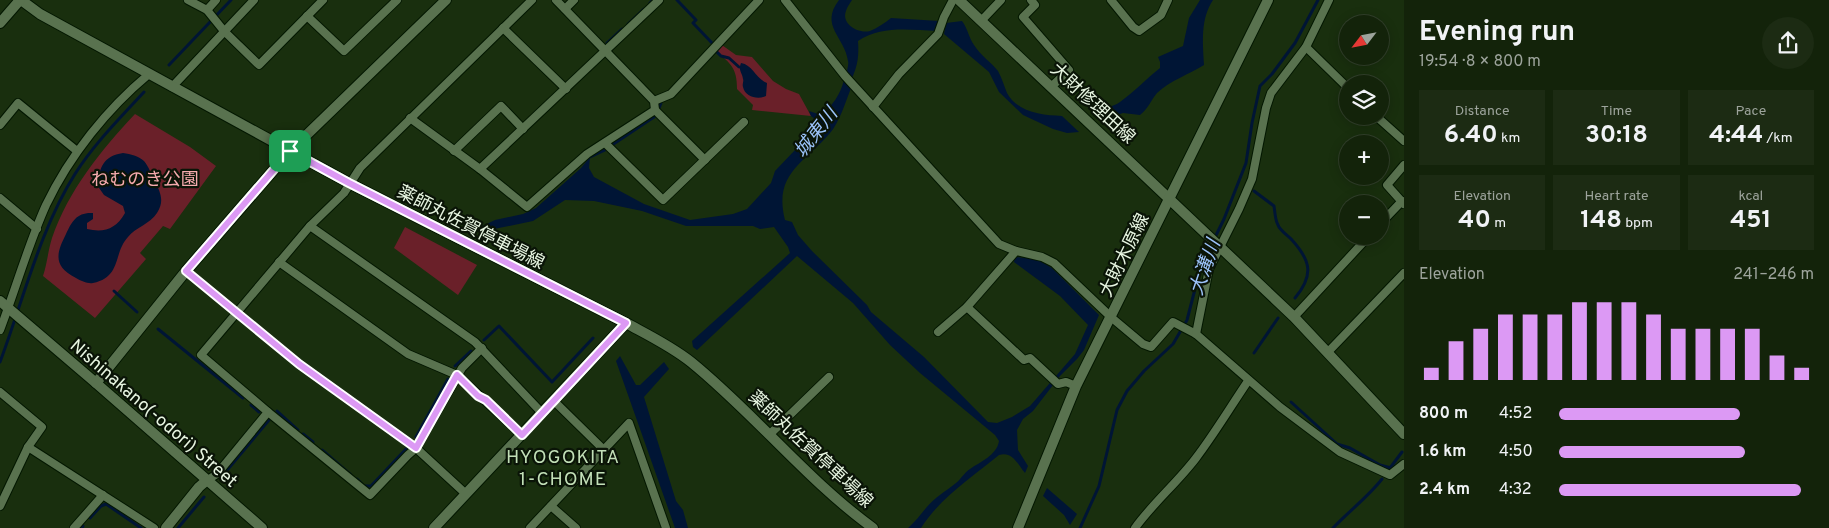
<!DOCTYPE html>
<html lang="en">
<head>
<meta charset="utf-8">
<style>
	:root { --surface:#13230a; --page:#1c2b13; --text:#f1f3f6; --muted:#9da49c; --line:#32402b; --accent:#dc99f4 }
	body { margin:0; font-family:Overpass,"Noto Sans JP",sans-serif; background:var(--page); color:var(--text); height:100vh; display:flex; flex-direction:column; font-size:19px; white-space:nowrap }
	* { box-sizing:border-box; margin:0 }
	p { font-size:16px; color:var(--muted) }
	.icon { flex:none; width:28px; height:28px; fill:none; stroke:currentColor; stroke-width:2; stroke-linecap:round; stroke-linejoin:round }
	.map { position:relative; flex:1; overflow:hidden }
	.sheet { display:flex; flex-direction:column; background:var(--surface); width:425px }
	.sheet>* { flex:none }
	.needle { width:32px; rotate:238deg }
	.controls { position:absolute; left:1339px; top:15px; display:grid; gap:10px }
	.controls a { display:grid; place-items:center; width:50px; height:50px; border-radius:50%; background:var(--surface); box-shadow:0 2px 12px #0003,0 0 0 1px var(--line); font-size:25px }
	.pin { position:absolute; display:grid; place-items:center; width:42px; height:42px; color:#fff; margin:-21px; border-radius:10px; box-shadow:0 2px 8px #0006 }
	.round { display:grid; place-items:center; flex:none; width:52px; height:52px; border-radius:26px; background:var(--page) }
	.overview { display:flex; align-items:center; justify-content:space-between; height:85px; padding:0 15px }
	h1 { font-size:28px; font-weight:700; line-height:38px }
	.figures { display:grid; grid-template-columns:repeat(3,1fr); gap:8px; height:85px; padding:5px 15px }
	.figures div { display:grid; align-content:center; border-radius:0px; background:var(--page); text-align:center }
	.figures b { font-size:25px; font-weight:700 }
	.figures small { font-size:14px; font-weight:400 }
	.figures p { font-size:14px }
	.chart { height:140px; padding:10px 15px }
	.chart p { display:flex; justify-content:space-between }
	.chart svg { width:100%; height:90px; margin-top:5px; stroke:var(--accent); stroke-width:6 }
	ul { padding:0 15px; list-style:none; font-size:16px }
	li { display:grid; grid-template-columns:80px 60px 1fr; align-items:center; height:38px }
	li i { height:12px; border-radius:6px; background:var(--accent) }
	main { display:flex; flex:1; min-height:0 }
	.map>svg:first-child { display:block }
</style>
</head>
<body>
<main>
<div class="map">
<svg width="1404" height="528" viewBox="0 0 1404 528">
	<rect width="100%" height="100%" fill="#192f0e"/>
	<g fill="#6a2029">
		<path d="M 719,43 L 736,55 L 752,57 L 773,81 L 786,89 L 799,94 L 811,116 L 752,110 L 753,105 L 737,89 C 737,68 731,64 716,51 Z"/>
		<path d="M 135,114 L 190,147 L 216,166 L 170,229 L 163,226 L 140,253 L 146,259 L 95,318 L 43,276 C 47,264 48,251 52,238 C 68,191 101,150 135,114 Z"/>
		<polygon points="405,227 477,265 458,295 394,248"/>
	</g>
	<g fill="#001535">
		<path d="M 839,0 L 852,0 C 850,3 847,7 846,11 C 841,24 858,34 870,31 C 877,28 885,23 891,18 L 939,21 L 937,31 C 910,30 882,25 858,41 C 859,55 858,65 852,78 L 847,73 C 847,69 849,64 848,61 C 845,37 819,26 839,0 Z"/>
		<path d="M 1200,0 L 1213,0 C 1200,20 1203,42 1204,65 C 1188,75 1171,80 1157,93 C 1151,100 1148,109 1140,115 L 1123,113 L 1105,119 L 1098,112 C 1105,107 1113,107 1120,102 C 1134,92 1146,79 1160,68 L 1160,62 L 1158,57 L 1183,46 L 1189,18 Z"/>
		<path d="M 962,21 C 968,29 969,38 974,45 C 980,55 991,62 998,71 C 1002,78 1004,86 1007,93 C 1018,113 1042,115 1062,116 L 1079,132 L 1067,133 L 1053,129 L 1023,115 L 999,92 L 989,72 L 944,34 L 946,23 Z"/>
		<path d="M 741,63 C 753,65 756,79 767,83 L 766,96 C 758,100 745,97 743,87 C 742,84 744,81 743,79 C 742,72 738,71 741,63 Z"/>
		<path d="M 844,80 L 851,88 C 846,101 839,123 830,133 C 805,163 773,173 785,220 L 792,222 L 798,235 L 812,251 L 867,305 L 871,312 L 924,357 L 988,422 L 997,423 L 1012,417 L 1030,406 L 1075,354 L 1088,325 L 1060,296 L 1014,262 L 1015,257 L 1037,259 L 1052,268 L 1099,315 L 1084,350 L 1077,359 L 1060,376 L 1033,411 L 1023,419 L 1017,430 L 1018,450 L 1028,466 L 1025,473 C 1017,463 1012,451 999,455 C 972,477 940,498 921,528 L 908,528 C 915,522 920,515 926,508 C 934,498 946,491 956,483 C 961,479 964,473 970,469 C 980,462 997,455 999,441 L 995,435 L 920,373 L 890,345 L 853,303 L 797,256 L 697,350 L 693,347 L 692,341 L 790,253 L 788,247 L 774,227 L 760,229 L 753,226 L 686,226 L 642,211 L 594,201 L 565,200 L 533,221 L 494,229 L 482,233 L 474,230 L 495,220 L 523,214 L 536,208 L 581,168 L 590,157 L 589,168 L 594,177 L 644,204 L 690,220 L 733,214 L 747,209 L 771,183 L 775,171 L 816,128 L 816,120 L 811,116 L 809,111 L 821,115 C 833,105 840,95 844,80 Z"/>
		<path d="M 123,153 C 131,154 138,156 144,161 C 149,167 151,174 155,181 C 160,192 165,201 157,213 C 150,224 136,227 128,237 C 113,253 122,277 93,283 C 88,284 81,281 76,278 C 53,266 56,254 66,234 C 72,221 77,212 93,213 L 93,219 L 87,223 L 87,229 C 104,233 116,229 125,213 L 123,206 L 104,195 L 97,185 C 100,167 103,156 123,153 Z"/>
		<polygon points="620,356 636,385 640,385 664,362 669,369 644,397 676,501 683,510 688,528 675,528 616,361"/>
		<polygon points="1047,488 1077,514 1070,525 1064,515 1043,496"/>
	</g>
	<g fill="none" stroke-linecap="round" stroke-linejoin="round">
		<g stroke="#001535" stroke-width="3">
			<polyline points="677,0 696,20 693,23 712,43"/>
			<polyline points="650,3 653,0"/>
			<polyline points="628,24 644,9"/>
			<polyline points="607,43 622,29"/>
			<polyline points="716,51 721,56 729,58 739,67"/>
			<polyline points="169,65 231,0"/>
			<polyline points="659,108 661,103"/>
			<polyline points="612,145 654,117"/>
			<polyline points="590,157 605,150"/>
			<path d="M 1254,191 L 1274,206 C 1275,212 1275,220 1278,225 C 1280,231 1288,235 1292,240 C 1311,261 1314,275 1295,298"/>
			<polyline points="114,291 137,312"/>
			<polyline points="158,329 243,398"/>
			<polyline points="484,340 499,326 552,382 593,338"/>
			<polyline points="1254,353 1278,318"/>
			<path d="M 0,362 C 23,301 40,229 75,174 C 94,144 120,118 144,92"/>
			<polyline points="455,366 471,351"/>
			<polyline points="1291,402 1337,444 1350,448 1380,465 1391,468"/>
			<polyline points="251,405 259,412"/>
			<polyline points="277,411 298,430"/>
			<polyline points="303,434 313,442"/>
			<polyline points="416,437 448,379"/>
			<polyline points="322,450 351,475"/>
			<polyline points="1390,468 1402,452"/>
			<polyline points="223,475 269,420"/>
			<polyline points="357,479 364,486 371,486 406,449"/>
			<polyline points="90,518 101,506 106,504 141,528"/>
			<polyline points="82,528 83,526"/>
			<polyline points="178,528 204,497"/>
			<polyline points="1080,528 1099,486 1117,410 1127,391 1144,371 1173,344 1187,320 1201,266 1224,219 1246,163 1252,123 1260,86 1272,74 1295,43 1318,0"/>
			<path d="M 1333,528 C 1349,511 1368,497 1382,479"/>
		</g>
		<defs>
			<g id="street">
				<polyline points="188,0 207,10 224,31 259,65 323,0"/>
				<polyline points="785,0 845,76 999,244 1016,251 1042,257 1054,263 1112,318 1143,344 1151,347 1173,322 1196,334 1280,407 1340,452 1390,475 1404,464"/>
				<polyline points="1031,0 1035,5 1023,17 1069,70 1051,87"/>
				<polyline points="1111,0 1133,27 1139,31 1161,15 1168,0"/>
				<polyline points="565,9 574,0"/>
				<polyline points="207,10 216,0"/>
				<polyline points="307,16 344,51 397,0"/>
				<polyline points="981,21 1001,0"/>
				<polyline points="503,28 566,89"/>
				<polyline points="1306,47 1348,88"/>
				<polyline points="172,87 254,0"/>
				<polyline points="654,101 671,94 759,0"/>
				<polyline points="873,107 899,74 938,34 944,17 953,0"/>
				<polyline points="655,110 705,160"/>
				<polyline points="1376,116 1404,141"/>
				<polyline points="410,118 480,169 527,207 587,154 655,110 654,101 556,0"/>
				<polyline points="0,125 18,103 77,151"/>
				<polyline points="605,143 663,200 744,122"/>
				<polyline points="454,151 501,106 523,129"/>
				<polyline points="1404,165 1387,185 1404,204"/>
				<polyline points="480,169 659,0"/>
				<polyline points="0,198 37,229"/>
				<polyline points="1380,224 1402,201"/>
				<polyline points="310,226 344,193 360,168 532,0"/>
				<polyline points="279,262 408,354 457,375 522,435"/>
				<polyline points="186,271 299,364 416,448 466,494"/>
				<polyline points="967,307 1024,360 1030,358 1058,384 1066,382 1076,386"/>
				<polyline points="1294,317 1369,236"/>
				<path d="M 0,330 C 16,288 28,245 46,205 C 70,155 107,109 149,74"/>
				<polyline points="938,332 967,307 1016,251"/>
				<polyline points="1196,334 1209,269 1239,209 1252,179 1266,108 1271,93 1306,47 1329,0"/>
				<polyline points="1328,352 1404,273"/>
				<polyline points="0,392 42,427 28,447 0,506"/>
				<polyline points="554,401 604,450"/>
				<polyline points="268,412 370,495 408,455 416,448 462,368 482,348"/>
				<polyline points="769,435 829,377"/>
				<polyline points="28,447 154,528"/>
				<polyline points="206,481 217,474 268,412 201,355 310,226 475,342 542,413"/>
				<polyline points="551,506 576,528"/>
				<polyline points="74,528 103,495"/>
				<polyline points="530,528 629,423 666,528"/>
				<path d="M 1135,528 C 1153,503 1177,483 1196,458 C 1215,433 1231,406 1248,381"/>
			</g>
			<g id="secondary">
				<path d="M 21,0 L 40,14 L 349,183 L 626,323 C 648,335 671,346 691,362 C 755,414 807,480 873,528"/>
				<polyline points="959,0 1294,317 1404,434"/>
				<polyline points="0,23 20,0"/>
				<polyline points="0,301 96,383 262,528"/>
				<polyline points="96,383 186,271 290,151 446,0"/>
				<polyline points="166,528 199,487 206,481"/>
				<polyline points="434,528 626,323"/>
				<polyline points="1018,528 1076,386 1268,0"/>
			</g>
		</defs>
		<use href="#street" stroke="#031700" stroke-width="10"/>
		<use href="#secondary" stroke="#031700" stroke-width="12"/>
		<use href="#street" stroke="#59724f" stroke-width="8"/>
		<use href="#secondary" stroke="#59724f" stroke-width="10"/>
	</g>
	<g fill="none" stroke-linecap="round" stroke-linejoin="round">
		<defs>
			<polygon id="route" points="290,151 349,183 626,323 522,435 486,400 478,396 457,375 416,448 299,364 186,271"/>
		</defs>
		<use href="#route" stroke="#fff" stroke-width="10"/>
		<use href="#route" stroke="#dc99f4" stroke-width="6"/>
	</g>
	<g text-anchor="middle" stroke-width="4.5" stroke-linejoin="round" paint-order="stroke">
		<g font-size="18" fill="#e7f5e1" stroke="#0a1407">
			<text transform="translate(1093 103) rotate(43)" y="6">大財修理田線</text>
			<text transform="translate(471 227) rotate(27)" y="6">薬師丸佐賀停車場線</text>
			<text transform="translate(1124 255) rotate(-64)" y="6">大財木原線</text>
			<text transform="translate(154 413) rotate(41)" y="6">Nishinakano(-odori) Street</text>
			<text transform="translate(811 449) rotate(43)" y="6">薬師丸佐賀停車場線</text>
		</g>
		<g font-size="18" fill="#f6abae" stroke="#0a1407">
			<text x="145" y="185">ねむのき公園</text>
		</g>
		<g font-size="19" font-style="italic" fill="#9cc3fa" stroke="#0a1407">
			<text transform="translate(815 132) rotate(-52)" y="7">城東川</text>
			<text transform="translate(1204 267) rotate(-71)" y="7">大溝川</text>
		</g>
		<g font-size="19" letter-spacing="1" fill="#c2dfb7" stroke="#0a1407">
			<text x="563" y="463">HYOGOKITA<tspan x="563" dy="22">1-CHOME</tspan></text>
		</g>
	</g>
</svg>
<div class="controls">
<a><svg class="needle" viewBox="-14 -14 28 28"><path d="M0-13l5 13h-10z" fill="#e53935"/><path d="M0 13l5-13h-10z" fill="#9da49c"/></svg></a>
<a><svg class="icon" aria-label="layers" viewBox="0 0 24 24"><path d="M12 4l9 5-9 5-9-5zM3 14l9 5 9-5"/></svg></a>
<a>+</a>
<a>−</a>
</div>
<div class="pin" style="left:290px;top:151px;background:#1e9e55"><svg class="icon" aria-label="arrive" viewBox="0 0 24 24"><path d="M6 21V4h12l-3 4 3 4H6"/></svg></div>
</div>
<section class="sheet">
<div class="overview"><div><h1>Evening run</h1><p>19:54 · 8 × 800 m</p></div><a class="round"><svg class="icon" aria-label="share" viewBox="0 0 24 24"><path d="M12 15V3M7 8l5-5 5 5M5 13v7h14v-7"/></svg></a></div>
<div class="figures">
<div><p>Distance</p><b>6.40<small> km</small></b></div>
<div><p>Time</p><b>30:18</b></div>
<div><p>Pace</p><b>4:44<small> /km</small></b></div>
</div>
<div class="figures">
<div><p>Elevation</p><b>40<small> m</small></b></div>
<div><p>Heart rate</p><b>148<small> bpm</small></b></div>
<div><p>kcal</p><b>451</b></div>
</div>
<div class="chart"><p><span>Elevation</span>241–246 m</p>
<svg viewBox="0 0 160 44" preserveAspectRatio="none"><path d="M5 44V38M15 44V25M25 44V19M35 44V12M45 44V12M55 44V12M65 44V6M75 44V6M85 44V6M95 44V12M105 44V19M115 44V19M125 44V19M135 44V19M145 44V32M155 44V38"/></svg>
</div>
<ul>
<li><b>800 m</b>4:52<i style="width:71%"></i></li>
<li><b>1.6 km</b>4:50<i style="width:73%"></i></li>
<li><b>2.4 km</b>4:32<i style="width:95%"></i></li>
</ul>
</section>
</main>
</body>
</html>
